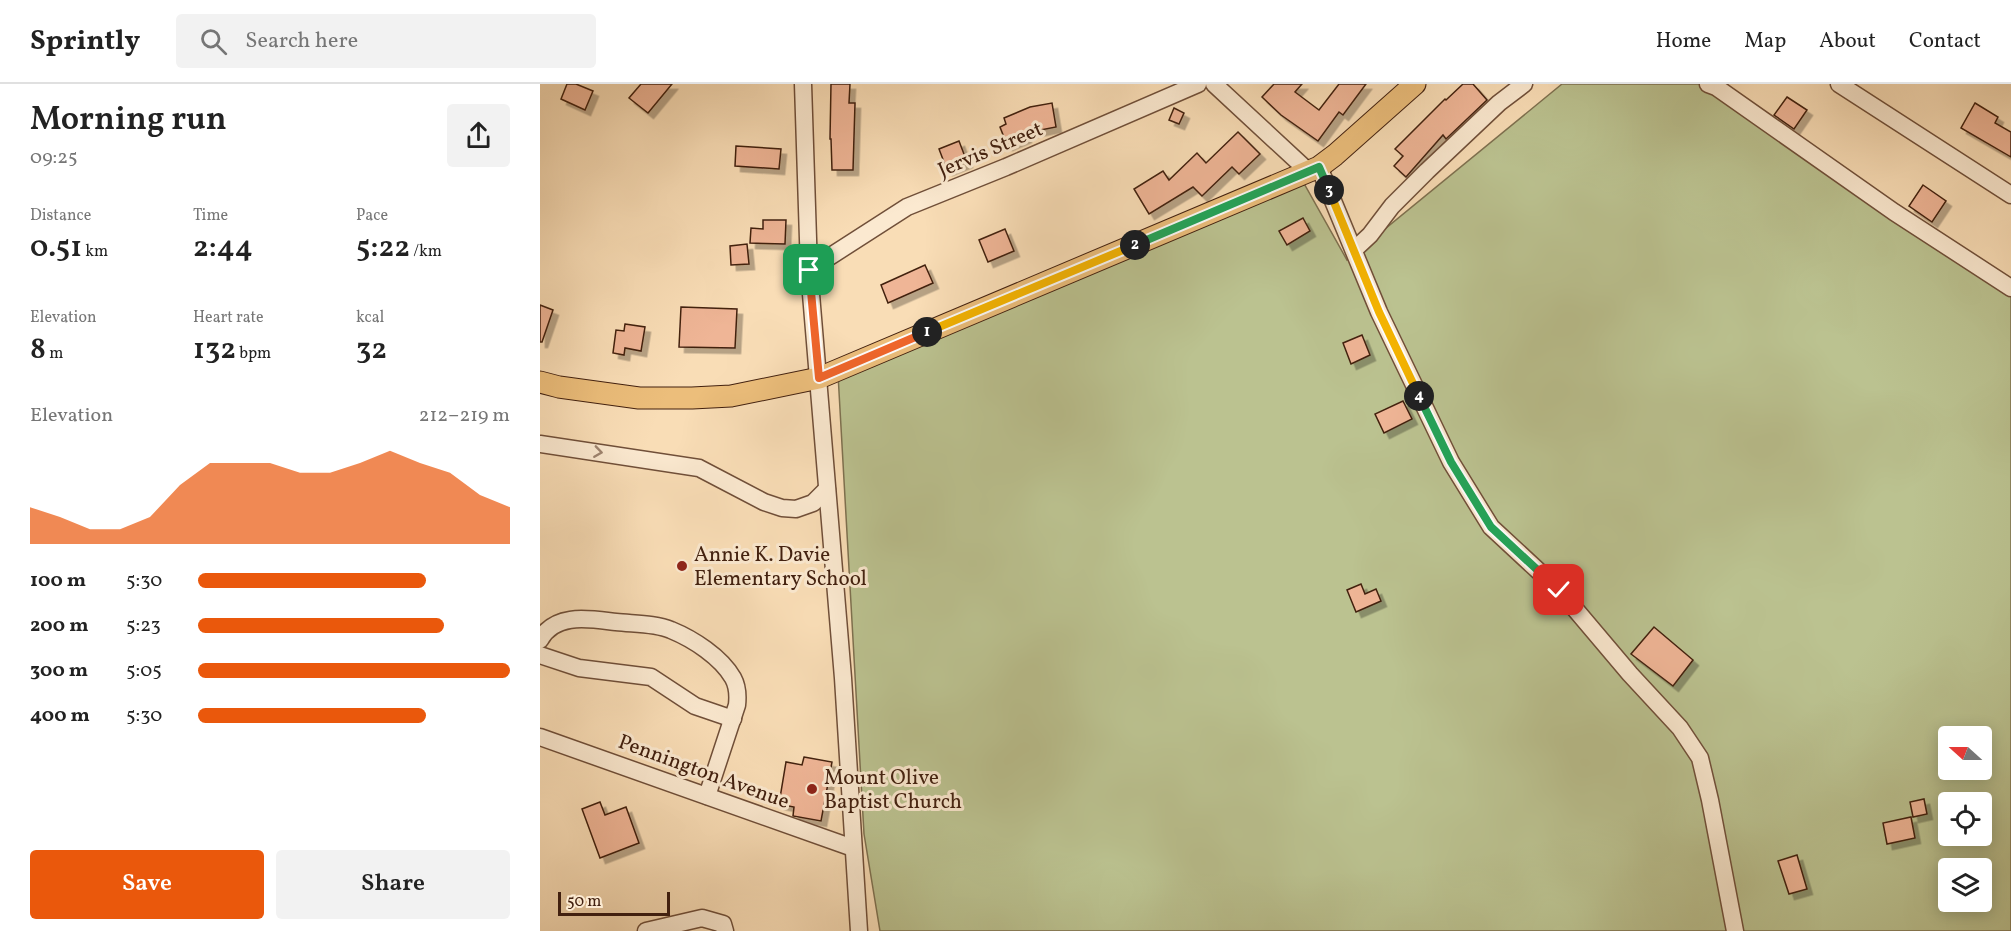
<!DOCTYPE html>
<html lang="en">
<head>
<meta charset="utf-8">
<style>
	:root { --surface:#fff; --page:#f2f2f2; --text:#222; --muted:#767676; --line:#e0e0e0; --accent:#ea580c }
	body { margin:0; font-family:Vollkorn,serif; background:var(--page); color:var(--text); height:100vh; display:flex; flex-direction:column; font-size:22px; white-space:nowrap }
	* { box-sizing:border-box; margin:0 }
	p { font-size:20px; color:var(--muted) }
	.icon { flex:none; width:33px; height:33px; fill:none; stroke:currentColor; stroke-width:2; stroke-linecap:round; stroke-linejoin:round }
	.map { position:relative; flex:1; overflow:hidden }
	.details { display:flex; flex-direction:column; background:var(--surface); width:540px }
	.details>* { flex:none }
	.needle { width:39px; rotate:291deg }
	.buttons { position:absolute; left:1398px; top:642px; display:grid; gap:12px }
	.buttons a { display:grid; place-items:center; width:54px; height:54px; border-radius:6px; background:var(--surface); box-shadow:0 3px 15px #0003; font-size:30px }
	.scale { position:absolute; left:18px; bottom:15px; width:112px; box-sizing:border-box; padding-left:6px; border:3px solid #42200f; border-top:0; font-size:16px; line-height:21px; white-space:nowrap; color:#42200f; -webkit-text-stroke:4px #fbe9d0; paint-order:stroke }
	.pin { position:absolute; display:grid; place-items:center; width:51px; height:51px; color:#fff; margin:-26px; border-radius:12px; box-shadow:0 3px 9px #0006 }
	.km { position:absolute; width:30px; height:30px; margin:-15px; border-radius:50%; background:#222; color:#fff; font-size:16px; line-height:30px; text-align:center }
	.round { display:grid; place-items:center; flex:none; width:63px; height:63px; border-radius:6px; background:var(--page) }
	.headline { display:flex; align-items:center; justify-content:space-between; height:102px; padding:0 30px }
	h1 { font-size:33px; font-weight:600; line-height:45px }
	.metrics { display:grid; grid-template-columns:repeat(3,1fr); gap:9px; height:102px; padding:6px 30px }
	.metrics div { display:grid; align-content:center }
	.metrics b { font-size:30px; font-weight:600 }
	.metrics small { font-size:16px; font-weight:400 }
	.metrics p { font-size:16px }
	.chart { height:168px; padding:12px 30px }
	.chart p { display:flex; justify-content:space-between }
	.chart svg { width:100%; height:108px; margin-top:6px; fill:var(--accent); opacity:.7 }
	.primary-button { display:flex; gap:12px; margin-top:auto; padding:12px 30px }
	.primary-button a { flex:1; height:69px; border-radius:6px; background:var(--accent); color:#fff; font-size:24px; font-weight:600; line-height:69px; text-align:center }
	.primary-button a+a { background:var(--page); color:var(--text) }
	ul { padding:0 30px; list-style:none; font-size:20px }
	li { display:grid; grid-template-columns:96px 72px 1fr; align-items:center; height:45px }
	li i { height:15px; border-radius:8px; background:var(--accent) }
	header { display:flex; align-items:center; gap:36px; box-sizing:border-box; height:84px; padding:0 30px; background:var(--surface); border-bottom:2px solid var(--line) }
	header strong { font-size:28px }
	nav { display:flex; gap:33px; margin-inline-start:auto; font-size:21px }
	.search { width:420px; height:54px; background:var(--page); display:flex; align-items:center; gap:15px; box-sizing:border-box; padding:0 21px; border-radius:6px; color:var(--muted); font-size:22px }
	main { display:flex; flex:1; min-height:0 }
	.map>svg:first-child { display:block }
</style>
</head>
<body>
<header>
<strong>Sprintly</strong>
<div class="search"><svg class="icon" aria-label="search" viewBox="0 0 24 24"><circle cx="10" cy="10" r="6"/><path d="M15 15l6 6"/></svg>Search here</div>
<nav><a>Home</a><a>Map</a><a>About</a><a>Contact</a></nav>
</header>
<main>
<section class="details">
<div class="headline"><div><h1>Morning run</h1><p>09:25</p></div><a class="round"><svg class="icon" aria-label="share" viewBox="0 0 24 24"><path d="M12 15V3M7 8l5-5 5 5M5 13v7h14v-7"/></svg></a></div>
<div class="metrics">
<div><p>Distance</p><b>0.51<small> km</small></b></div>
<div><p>Time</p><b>2:44</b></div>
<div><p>Pace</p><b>5:22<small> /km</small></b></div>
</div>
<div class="metrics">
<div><p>Elevation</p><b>8<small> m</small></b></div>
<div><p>Heart rate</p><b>132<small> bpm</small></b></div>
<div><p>kcal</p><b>32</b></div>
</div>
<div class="chart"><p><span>Elevation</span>212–219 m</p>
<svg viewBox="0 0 160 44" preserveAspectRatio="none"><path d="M0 44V29L10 33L20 38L30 38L40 33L50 20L60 11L70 11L80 11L90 15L100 15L110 11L120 6L130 11L140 15L150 24L160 29V44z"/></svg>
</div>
<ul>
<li><b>100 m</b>5:30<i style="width:73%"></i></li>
<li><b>200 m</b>5:23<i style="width:79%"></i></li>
<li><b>300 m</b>5:05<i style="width:100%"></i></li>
<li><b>400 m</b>5:30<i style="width:73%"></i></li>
</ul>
<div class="primary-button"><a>Save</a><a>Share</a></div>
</section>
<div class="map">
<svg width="1471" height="847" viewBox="0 0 1471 847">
	<defs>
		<filter id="shadow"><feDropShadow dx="5.5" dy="5.5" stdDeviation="0" flood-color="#0004"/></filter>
	</defs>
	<rect width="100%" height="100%" fill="#f9ddb6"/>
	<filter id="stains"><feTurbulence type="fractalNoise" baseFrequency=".00333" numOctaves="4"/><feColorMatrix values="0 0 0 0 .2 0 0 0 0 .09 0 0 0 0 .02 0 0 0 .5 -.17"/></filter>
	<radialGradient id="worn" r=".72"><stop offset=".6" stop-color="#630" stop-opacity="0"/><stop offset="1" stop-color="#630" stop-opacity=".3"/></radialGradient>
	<path fill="#bbc290" stroke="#7e7150" stroke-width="1.5" fill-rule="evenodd" d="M 1022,0 L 1166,0 L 1471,198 L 1471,847 L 340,847 L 324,750 L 298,290 L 762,96 L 807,176 ZM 1408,652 L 1442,652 L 1442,686 L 1408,686 ZM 1408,718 L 1442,718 L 1442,752 L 1408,752 ZM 1408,784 L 1442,784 L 1442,818 L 1408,818 Z"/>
	<g fill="#efb596" stroke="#42200f" stroke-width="1.5" filter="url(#shadow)">
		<polygon points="27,0 36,0 53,7 45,26 21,15"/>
		<polygon points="101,0 132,0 108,29 89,14"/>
		<polygon points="291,0 310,0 309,19 315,19 313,86 292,86 291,55 290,55"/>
		<polygon points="734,0 762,0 755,8 779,26 799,0 826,0 803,31 799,28 778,57 741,31 722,13"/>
		<polygon points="923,0 933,0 947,16 906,55 903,51 866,93 854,82 863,72 855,65 905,15 906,16"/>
		<polygon points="1247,13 1267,26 1254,45 1234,31"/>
		<polygon points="512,19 516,43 485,49 486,53 467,61 460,43 466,40 464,34 490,23"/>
		<polygon points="1435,19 1458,33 1455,39 1471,48 1471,73 1421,44"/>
		<polygon points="634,24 644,29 639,40 629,36"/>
		<polygon points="698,48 720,70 699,90 692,83 662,112 653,103 609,130 594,105 623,87 629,96 657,69 666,79"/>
		<polygon points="419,57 427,78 407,86 399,65"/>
		<polygon points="196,62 241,65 239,85 195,82"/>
		<polygon points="1383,101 1406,117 1392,138 1369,122"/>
		<polygon points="763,134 770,147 747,161 739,147"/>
		<polygon points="223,136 246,136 245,160 210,159 211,144 223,145"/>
		<polygon points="465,145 474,167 448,178 439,156"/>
		<polygon points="207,160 209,180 191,181 190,162"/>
		<polygon points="385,181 393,199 348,219 341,201"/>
		<polygon points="0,221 13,226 2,258 0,258"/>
		<polygon points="141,223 197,225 195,264 139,263"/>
		<polygon points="85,240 105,243 101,267 85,264 84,271 73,269 76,246 84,247"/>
		<polygon points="822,251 830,271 811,280 803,259"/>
		<polygon points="863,317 872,335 844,349 835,330"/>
		<polygon points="821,500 825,510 836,505 841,517 816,528 807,506"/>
		<polygon points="1114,543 1153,576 1133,602 1091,570"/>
		<polygon points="264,673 292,678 281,737 253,732 254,723 239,720 246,678 262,681"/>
		<polygon points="1384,715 1387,730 1373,733 1370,718"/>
		<polygon points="60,718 65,731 86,723 99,759 60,774 42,725"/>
		<polygon points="1371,733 1375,754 1347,760 1343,739"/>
		<polygon points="1257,771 1267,805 1249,810 1238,777"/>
	</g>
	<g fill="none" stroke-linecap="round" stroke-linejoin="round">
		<defs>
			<g id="minor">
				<polyline points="263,0 269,186 303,594 319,847"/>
				<polyline points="674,0 769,88"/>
				<polyline points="1168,0 1176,3 1354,128 1471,204"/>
				<polyline points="1299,0 1471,111"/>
				<polyline points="779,83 839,228 911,378 951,443 1019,506 1090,590 1140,644 1160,674 1170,716 1195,847"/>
				<polyline points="815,165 830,151 852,122 887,87 959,19 984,0"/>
				<polyline points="269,186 367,123 466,83 658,0"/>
				<polyline points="0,360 159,384 224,418 242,424 256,425 273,419 287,405"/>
				<path d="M 0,556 C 15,528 50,535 76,538 C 93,540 115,539 131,546 C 153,555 181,573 193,594 C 198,603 198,612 197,621 L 167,712"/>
				<polyline points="0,571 39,584 111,593 155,622 193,635"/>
				<polyline points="0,653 313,764"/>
				<polyline points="106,847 162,834 183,840 185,847"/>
			</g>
			<polyline id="major" points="0,298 19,303 99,314 152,314 191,312 279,294 779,83 795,71 875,0"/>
		</defs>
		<use href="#minor" stroke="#704f39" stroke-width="19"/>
		<use href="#major" stroke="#42200f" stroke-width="23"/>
		<use href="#minor" stroke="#fbe9d0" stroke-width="16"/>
		<use href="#major" stroke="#ecbe7b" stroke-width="21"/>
	</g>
	<defs><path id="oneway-chevron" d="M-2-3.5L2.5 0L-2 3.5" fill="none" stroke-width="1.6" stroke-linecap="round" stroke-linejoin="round" transform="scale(1.5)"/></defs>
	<use stroke="#9e8470" href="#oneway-chevron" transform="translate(58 368) rotate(8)"/>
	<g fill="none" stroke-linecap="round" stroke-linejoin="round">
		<defs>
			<polyline id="split-1" points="269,186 279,294 387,248"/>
			<polyline id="split-2" points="387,248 595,161"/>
			<polyline id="split-3" points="595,161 779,83 789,106"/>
			<polyline id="split-4" points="789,106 839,228 879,312"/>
			<polyline id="split-5" points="879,312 911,378 951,443 1019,506"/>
		</defs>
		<use href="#split-1" stroke="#fff" stroke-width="12"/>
		<use href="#split-2" stroke="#fff" stroke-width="12"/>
		<use href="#split-3" stroke="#fff" stroke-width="12"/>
		<use href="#split-4" stroke="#fff" stroke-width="12"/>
		<use href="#split-5" stroke="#fff" stroke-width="12"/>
		<use href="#split-1" stroke="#f0652b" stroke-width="8"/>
		<use href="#split-2" stroke="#f5b400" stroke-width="8"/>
		<use href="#split-3" stroke="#22a559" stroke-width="8"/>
		<use href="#split-4" stroke="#f5b400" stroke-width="8"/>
		<use href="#split-5" stroke="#22a559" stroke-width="8"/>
	</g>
	<g fill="#8f2418" stroke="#fbe9d0" stroke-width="2">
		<circle cx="142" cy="482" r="6"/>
		<circle cx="272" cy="705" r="6"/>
	</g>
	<g text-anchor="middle" stroke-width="6" stroke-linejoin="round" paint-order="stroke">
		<g font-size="21" fill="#42200f" stroke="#fbe9d0">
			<text transform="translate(450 65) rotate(-23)" y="7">Jervis Street</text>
			<text transform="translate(164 687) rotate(20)" y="7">Pennington Avenue</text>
		</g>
		<g font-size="21" fill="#42200f" stroke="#fbe9d0" text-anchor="start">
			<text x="154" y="477">Annie K. Davie<tspan x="154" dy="24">Elementary School</tspan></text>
			<text x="284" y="700">Mount Olive<tspan x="284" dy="24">Baptist Church</tspan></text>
		</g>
	</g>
	<rect width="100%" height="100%" filter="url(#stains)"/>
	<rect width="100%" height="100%" fill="url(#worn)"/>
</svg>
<div class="buttons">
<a><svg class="needle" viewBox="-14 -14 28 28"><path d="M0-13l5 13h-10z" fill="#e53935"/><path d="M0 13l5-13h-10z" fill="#767676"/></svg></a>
<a><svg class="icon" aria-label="locate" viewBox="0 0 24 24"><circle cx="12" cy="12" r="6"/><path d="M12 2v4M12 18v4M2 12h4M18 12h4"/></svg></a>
<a><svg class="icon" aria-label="layers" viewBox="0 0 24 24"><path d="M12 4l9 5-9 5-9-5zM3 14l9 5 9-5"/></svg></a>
</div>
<div class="scale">50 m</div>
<div class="pin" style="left:269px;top:186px;background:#1e9e55"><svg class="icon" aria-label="arrive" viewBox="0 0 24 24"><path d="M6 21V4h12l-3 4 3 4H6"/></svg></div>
<div class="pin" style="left:1019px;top:506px;background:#d93025"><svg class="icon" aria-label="check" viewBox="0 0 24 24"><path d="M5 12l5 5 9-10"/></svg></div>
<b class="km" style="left:387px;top:248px">1</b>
<b class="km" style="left:595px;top:161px">2</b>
<b class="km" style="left:789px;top:106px">3</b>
<b class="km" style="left:879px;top:312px">4</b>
</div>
</main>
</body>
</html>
